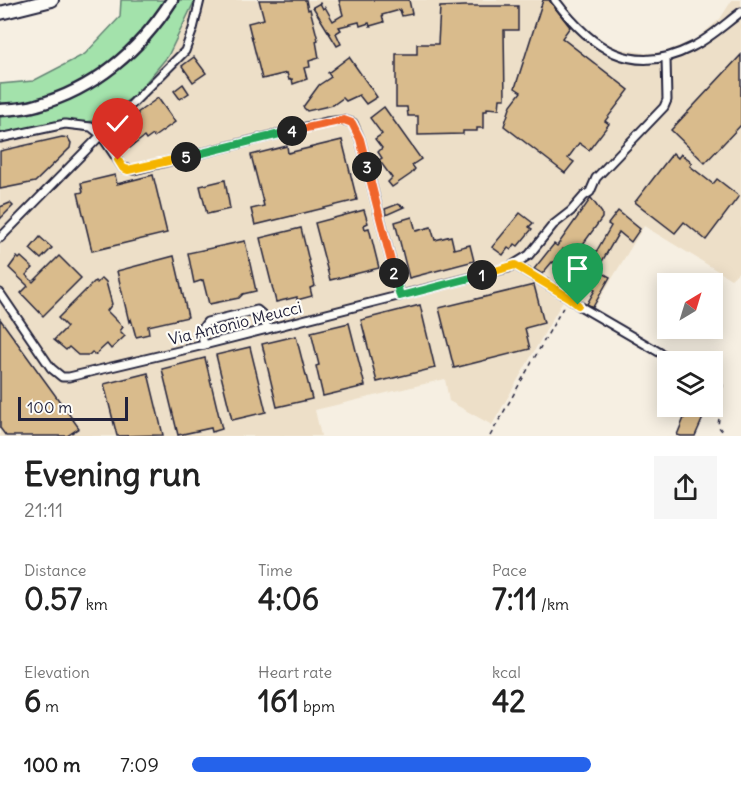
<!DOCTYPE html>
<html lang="en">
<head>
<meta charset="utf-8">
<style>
	:root { --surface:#fff; --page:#f6f6f6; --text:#222; --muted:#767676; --accent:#2563eb }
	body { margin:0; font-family:Delius,sans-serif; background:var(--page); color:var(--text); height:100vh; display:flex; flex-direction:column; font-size:22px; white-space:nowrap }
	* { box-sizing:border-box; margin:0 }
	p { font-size:20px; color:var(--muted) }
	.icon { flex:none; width:33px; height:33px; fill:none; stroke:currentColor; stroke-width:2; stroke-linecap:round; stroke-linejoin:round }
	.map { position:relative; height:436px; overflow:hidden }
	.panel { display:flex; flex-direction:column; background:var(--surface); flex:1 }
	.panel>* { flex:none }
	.needle { width:39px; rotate:38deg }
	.tools { position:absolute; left:657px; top:273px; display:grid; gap:12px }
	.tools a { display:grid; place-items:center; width:66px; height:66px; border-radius:0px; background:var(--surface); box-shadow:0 3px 15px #0003; font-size:30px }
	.scale { position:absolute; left:18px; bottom:15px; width:110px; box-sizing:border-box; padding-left:6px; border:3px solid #22223b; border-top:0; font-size:16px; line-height:21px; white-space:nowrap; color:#22223b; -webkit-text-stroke:4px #fdfcf7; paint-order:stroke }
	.pin { position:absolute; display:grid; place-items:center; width:51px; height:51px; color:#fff; margin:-62px -26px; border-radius:50% 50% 50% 0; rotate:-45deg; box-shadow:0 0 6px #0007 }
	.pin .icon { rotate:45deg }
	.km { position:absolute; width:30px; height:30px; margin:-15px; border-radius:50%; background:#222; color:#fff; font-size:16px; line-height:30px; text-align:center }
	.round { display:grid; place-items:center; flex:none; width:63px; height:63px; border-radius:0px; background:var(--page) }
	.overview { display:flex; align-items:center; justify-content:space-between; height:102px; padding:0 24px }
	h1 { font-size:33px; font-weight:700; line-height:45px }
	.metrics { display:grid; grid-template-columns:repeat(3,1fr); gap:9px; height:102px; padding:6px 24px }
	.metrics div { display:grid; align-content:center }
	.metrics b { font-size:30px; font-weight:700 }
	.metrics small { font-size:16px; font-weight:400 }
	.metrics p { font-size:16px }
	ul { padding:0 24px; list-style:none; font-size:20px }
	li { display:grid; grid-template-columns:96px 72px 1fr; align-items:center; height:45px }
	li i { height:15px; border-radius:8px; background:var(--accent) }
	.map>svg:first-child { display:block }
</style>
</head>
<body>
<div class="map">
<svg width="741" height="436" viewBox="0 0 741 436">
	<rect width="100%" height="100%" fill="#f6efe2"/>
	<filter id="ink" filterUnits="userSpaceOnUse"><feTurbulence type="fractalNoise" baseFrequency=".0167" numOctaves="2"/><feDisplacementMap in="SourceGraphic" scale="12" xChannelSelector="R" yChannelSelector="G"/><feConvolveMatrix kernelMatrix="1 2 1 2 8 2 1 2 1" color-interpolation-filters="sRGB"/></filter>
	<g filter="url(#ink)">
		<polygon fill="#eddfc8" points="195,0 554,0 591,36 617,48 645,53 664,52 695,40 720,19 732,0 741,0 741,270 731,279 644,226 593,310 565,297 492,425 449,401 445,379 315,410 321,436 0,436 0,136 136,94 168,56"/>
		<polygon fill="#a3e2ab" stroke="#628273" stroke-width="1.5" points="121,0 195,0 168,56 136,94 102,120 36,128 0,136 0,84 33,81 85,54 120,17"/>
		<g fill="#d9bb8c" stroke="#22223b" stroke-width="1.5">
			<polygon points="259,0 306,0 308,10 310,9 318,40 316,41 319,58 309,61 310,67 304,68 307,79 293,84 292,79 289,80 287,73 262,79 248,23 264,19"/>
			<polygon points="339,0 409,0 412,14 402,16 400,10 382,15 384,22 370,26 369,23 360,26 359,22 339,27 341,30 336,33 341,44 337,46 313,7 320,3 323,9 325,7 333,21 343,15"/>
			<polygon points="543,0 549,0 570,27 562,38 629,90 605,121 609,124 589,150 579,143 568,158 574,162 565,173 504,126 511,105 521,92 515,88"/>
			<polygon points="465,6 518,6 518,30 504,30 505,99 500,99 499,109 487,108 487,111 483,111 483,128 477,128 477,131 463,131 463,134 418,135 418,116 408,116 407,107 396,107 396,54 417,54 417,44 438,44 440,7"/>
			<polygon points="741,55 741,125 705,163 671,130"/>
			<polygon points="194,57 206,73 193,82 182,66"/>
			<polygon points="349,57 377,97 366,104 359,95 346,101 343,98 333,105 307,111 303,107 319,85 331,77 328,73"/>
			<polygon points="183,84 189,93 180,99 174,91"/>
			<polygon points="158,98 175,122 154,137 153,135 146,140 144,137 130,148 119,132 133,121 132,119 138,114 137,113"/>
			<polygon points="384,107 421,159 412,165 415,169 411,174 392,187 388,182 392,178 379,160 382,158 378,152 382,148 375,139 382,134 370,118"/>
			<polygon points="62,137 68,138 71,143 70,148 35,182 0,189 0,151"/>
			<polygon points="342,140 357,200 255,225 251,209 264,206 251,155 287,146 288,153"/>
			<polygon points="673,153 678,158 681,154 692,163 690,166 713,184 717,179 739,196 706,240 684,222 675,233 635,202"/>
			<polygon points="115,175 117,184 153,175 167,233 92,251 78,193 83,192 81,183"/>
			<polygon points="225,180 230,209 207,214 200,186"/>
			<polygon points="591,198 602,213 602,218 583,244 596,252 611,226 608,224 618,211 640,229 631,242 619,232 597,270 610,277 593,307 587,304 595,290 571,276 581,260 563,249 559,257 557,256 553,263 552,262 542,274 534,269 554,244 557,246"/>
			<polygon points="10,203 13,206 0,219 0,207"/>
			<polygon points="398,204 404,207 386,215 385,209"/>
			<polygon points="364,210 368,223 364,225 365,229 369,228 379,268 330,280 315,223"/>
			<polygon points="520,213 533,223 529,227 532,229 518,246 515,244 511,250 508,248 503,255 492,247"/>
			<polygon points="412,217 416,231 431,227 435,240 451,236 454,249 470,245 474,261 409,278 395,222"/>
			<polygon points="301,228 315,286 310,288 312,296 297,300 297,297 276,302 260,238"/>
			<polygon points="40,237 52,248 41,259 30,249"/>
			<polygon points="245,241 256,291 243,294 239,298 209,304 203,280 194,283 188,253"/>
			<polygon points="59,256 81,278 43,316 21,293 28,286 9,268 17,257 19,259 21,257 33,268 26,275 33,282"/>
			<polygon points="174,256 188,317 148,326 149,334 136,337 131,319 129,322 117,271"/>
			<polygon points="102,278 106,282 112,304 107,311 123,327 120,331 125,336 111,349 107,344 95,355 92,352 89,355 78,355 69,347 66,350 54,340 67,327 58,318 95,281 97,283"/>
			<polygon points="534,285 544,323 525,328 530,349 454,368 439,308"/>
			<polygon points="420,305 435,368 377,382 361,320"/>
			<polygon points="0,319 79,428 67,436 6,436 0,428"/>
			<polygon points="349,323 365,386 323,396 316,366 319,365 311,332"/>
			<polygon points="296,336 312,399 277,407 262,344"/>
			<polygon points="250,347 266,412 232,420 216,355"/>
			<polygon points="205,358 222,429 212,432 211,428 178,435 162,369"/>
			<polygon points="148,373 163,435 117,436 104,384"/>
			<polygon points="689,406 706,411 695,436 681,436 677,435"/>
		</g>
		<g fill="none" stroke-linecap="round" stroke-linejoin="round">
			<defs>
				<g id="minor">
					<path d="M 555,0 C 591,48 632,78 692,47 C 710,38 725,24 741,12"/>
					<polyline points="0,138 65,124 91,127 101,135 185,51 193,29 200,0"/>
					<polyline points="0,238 101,135 123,168 134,170 326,122 344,120 353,123 360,139 400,296"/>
					<polyline points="515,265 568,297 578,305 676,362"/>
					<polyline points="0,293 51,368 62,377 69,377 204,345 508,268 529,255 553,225 571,211 584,196 590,192 596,178 664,107 667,100 666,58"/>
					<polyline points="204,345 201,330 207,322 257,310 264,316 267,329"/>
					<polyline points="712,382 718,386"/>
				</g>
				<path id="primary" d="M 0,110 C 12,109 25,109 37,105 C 95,89 140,50 172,0"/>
				<polyline id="motorway" points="0,13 52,0"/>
			</defs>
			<use href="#minor" stroke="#22223b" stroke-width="11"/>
			<use href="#primary" stroke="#22223b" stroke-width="15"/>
			<use href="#motorway" stroke="#22223b" stroke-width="16"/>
			<g stroke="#22223b" stroke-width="1.5" stroke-dasharray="4.5 4.5" stroke-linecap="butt">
				<polyline points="722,392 718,426 726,436"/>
				<polyline points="490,436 565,304"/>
			</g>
			<use href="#minor" stroke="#fdfcf7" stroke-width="7"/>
			<use href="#primary" stroke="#fdfcf7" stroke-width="10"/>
			<use href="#motorway" stroke="#fdfcf7" stroke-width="12"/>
		</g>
	</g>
	<g fill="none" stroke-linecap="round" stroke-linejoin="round" filter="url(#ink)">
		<defs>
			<polyline id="split-1" points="482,275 515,265 568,297 578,305"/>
			<polyline id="split-2" points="394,273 400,296 482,275"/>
			<polyline id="split-3" points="367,167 394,273"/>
			<polyline id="split-4" points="292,131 344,120 352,123 360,139 367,167"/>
			<polyline id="split-5" points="186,157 292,131"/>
			<polyline id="split-6" points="118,160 123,168 128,170 186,157"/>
		</defs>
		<use href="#split-1" stroke="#fff" stroke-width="12"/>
		<use href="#split-2" stroke="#fff" stroke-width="12"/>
		<use href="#split-3" stroke="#fff" stroke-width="12"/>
		<use href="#split-4" stroke="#fff" stroke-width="12"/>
		<use href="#split-5" stroke="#fff" stroke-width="12"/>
		<use href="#split-6" stroke="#fff" stroke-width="12"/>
		<use href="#split-1" stroke="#f5b400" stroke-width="8"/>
		<use href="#split-2" stroke="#22a559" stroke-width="8"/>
		<use href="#split-3" stroke="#f0652b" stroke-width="8"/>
		<use href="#split-4" stroke="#f0652b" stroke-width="8"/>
		<use href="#split-5" stroke="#22a559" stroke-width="8"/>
		<use href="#split-6" stroke="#f5b400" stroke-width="8"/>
	</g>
	<g text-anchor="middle" stroke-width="4.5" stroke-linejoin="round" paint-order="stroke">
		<g font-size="16" fill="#22223b" stroke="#fdfcf7">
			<text transform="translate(235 323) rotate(-14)" y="6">Via Antonio Meucci</text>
		</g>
	</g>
</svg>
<div class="tools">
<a><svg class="needle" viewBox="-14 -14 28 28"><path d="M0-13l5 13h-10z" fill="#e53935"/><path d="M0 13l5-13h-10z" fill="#767676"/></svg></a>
<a><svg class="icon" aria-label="layers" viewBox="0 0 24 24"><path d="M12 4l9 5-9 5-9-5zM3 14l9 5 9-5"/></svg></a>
</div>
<div class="scale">100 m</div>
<div class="pin" style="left:578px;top:305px;background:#1e9e55"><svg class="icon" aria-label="arrive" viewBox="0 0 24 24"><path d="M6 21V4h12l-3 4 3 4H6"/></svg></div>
<div class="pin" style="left:118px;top:160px;background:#d93025"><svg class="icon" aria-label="check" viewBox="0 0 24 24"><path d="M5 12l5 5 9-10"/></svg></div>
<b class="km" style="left:482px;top:275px">1</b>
<b class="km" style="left:394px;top:273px">2</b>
<b class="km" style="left:367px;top:167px">3</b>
<b class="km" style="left:292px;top:131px">4</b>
<b class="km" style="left:186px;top:157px">5</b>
</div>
<section class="panel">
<div class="overview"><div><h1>Evening run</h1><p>21:11</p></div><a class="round"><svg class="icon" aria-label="share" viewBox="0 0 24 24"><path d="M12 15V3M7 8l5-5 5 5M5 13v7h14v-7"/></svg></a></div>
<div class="metrics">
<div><p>Distance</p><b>0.57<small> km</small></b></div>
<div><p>Time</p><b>4:06</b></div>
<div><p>Pace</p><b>7:11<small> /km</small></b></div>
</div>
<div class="metrics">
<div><p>Elevation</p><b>6<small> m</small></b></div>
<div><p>Heart rate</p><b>161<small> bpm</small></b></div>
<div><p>kcal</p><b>42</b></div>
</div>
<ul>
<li><b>100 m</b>7:09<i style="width:76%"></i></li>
</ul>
</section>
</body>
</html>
